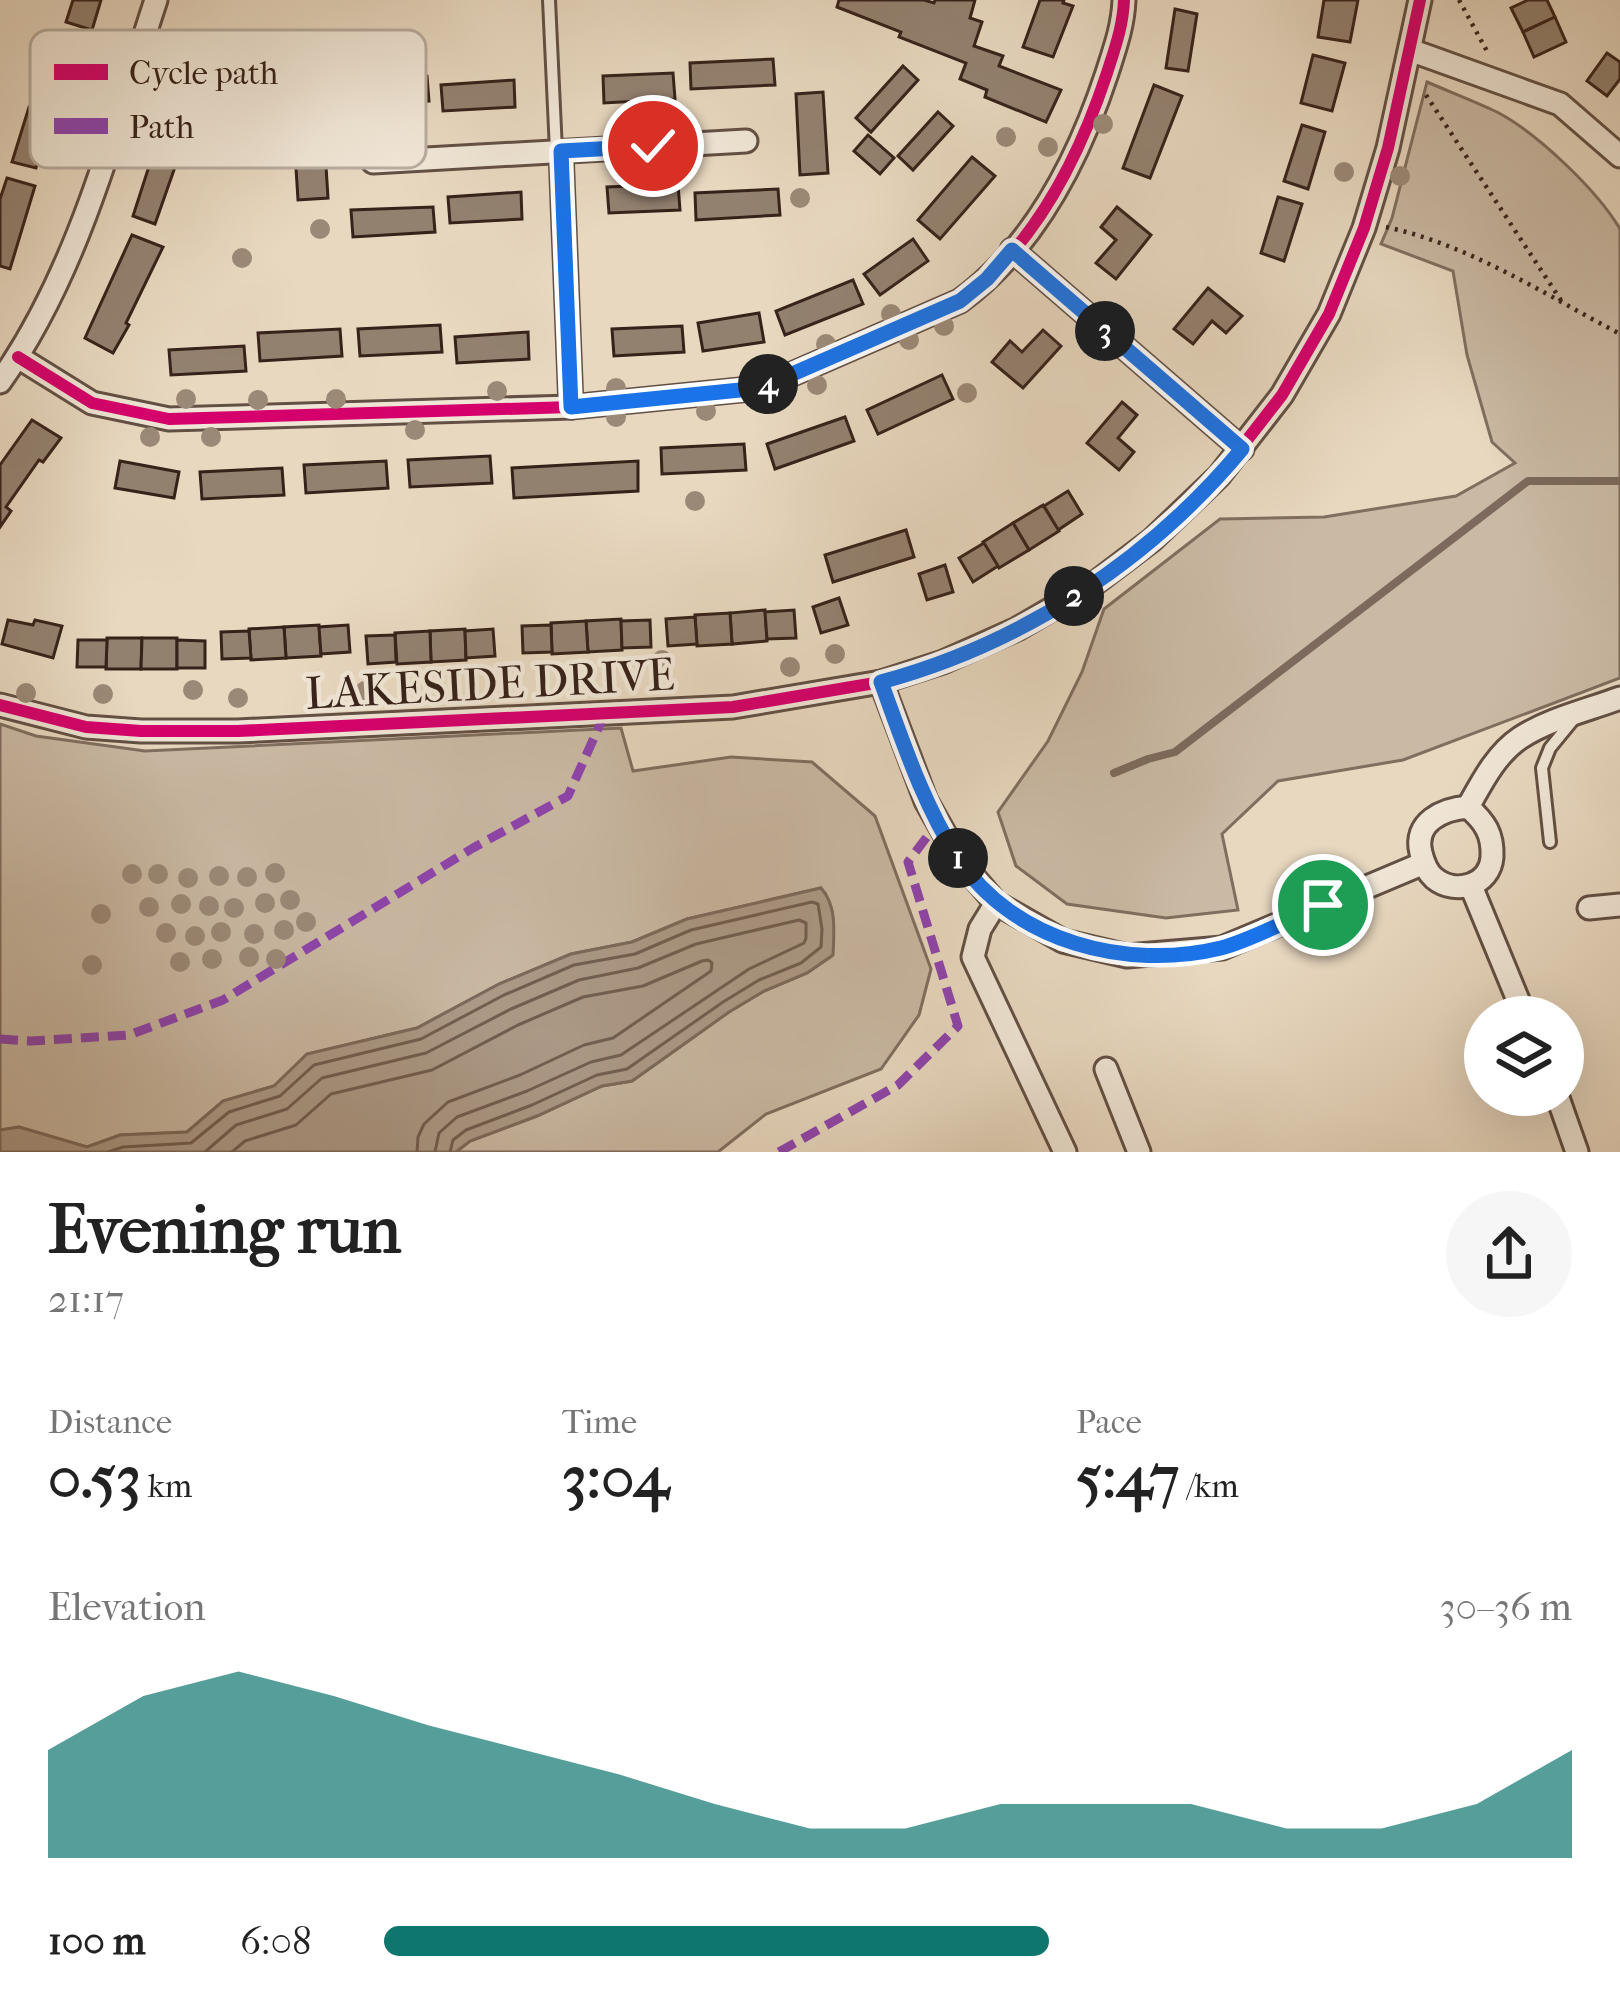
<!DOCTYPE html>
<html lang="en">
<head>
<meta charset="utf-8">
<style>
	:root { --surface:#fff; --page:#f6f6f6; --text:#222; --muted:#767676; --accent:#0f766e }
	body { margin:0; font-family:"IM FELL French Canon",serif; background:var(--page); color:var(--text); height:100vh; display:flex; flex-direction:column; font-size:45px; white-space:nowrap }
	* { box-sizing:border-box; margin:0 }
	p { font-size:39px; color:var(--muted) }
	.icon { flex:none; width:66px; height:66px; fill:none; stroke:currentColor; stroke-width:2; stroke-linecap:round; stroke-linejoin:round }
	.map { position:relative; height:1152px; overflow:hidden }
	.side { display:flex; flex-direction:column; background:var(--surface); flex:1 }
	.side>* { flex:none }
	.controls { position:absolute; left:1464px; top:996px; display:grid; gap:24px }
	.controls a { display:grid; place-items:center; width:120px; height:120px; border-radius:50%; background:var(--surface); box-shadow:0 12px 48px #0002; font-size:60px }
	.pin { position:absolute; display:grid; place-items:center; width:102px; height:102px; color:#fff; margin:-51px; border:6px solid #fff; border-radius:50%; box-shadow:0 3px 12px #0007 }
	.km { position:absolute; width:60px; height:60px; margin:-30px; border-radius:50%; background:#222; color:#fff; font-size:33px; line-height:60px; text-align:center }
	.round { display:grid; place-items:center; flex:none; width:126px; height:126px; border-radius:63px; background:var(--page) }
	.headline { display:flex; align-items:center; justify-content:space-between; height:204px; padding:0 48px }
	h1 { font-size:66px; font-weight:700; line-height:90px }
	.figures { display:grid; grid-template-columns:repeat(3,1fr); gap:18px; height:204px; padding:12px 48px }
	.figures div { display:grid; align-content:center }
	.figures b { font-size:60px; font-weight:700 }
	.figures small { font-size:33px; font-weight:400 }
	.figures p { font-size:33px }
	.chart { height:336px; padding:24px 48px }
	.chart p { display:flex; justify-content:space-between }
	.chart svg { width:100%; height:216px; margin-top:12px; fill:var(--accent); opacity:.7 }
	ul { padding:0 48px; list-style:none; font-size:39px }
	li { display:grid; grid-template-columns:192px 144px 1fr; align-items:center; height:90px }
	li i { height:30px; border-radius:15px; background:var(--accent) }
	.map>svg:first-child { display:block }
</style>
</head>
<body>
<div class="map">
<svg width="1620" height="1152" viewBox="0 0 1620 1152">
	<rect width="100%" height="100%" fill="#e8d8c0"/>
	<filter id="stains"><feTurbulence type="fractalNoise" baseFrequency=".00167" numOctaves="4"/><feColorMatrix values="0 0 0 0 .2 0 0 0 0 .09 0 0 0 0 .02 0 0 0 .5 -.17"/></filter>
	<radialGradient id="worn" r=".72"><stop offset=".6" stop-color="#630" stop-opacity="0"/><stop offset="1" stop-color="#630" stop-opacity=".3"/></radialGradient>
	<g fill="#cab9a4" stroke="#806e5f" stroke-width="3">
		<path d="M 1427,82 C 1450,92 1474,101 1497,112 C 1537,133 1597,190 1620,229 L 1620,678 L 1403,760 L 1278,781 L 1222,834 L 1238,910 L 1166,918 L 1067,904 L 1016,866 L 998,812 L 1048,741 L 1082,672 L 1104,609 L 1220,519 L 1324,517 L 1456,496 L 1515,463 L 1492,442 L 1467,355 L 1453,271 L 1381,244 L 1392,218 Z"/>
		<path d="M 0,724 L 36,736 L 145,751 L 621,728 L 633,771 L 731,757 L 812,762 L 875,816 L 931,969 L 919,1015 L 881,1069 L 766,1114 L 718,1152 L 456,1152 L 470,1141 L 537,1116 L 602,1086 L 632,1081 L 729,1012 L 764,991 L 807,973 L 832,956 C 834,932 837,906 821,888 L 687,919 L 632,942 L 571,954 L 499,984 L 417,1028 L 307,1054 L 274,1086 L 223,1101 L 187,1132 L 120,1135 L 87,1147 L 19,1127 L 0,1130 Z"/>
	</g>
	<path fill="#ac9a88" stroke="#7d6a5c" stroke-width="3" d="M 821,888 C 837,906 834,932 833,955 L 807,973 L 764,991 L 729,1012 L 632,1081 L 602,1086 L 537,1116 L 470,1141 L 456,1152 L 0,1152 L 0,1130 L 19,1127 L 87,1147 L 120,1135 L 187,1132 L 223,1101 L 274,1086 L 307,1054 L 417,1028 L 499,984 L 571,954 L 632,942 L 687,919 Z"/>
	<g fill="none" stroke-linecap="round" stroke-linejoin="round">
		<g stroke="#725e51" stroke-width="3">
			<polyline points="108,1152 123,1147 191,1143 229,1112 280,1096 314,1065 421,1039 504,995 574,965 635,954 691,930 812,902 818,904 822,929 821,947 801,963 759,980 723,1002 627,1069 597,1075 532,1105 466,1130 453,1140 450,1152"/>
			<polyline points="205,1152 236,1125 287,1109 322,1078 426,1053 511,1009 579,980 638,968 696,944 799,920 806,923 806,938 804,943 749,969 621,1055 591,1062 527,1091 457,1117 439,1133 435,1152"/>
			<polyline points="232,1152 245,1141 296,1125 331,1094 432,1070 518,1025 583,997 643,986 702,961 708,960 712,963 711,971 613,1038 584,1045 520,1075 448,1102 424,1124 418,1137 417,1152"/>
		</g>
		<polyline stroke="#7d6a5c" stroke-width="8" points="1114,773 1148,759 1175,752 1528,481 1620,481"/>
	</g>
	<g fill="#938170" stroke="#37221a" stroke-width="3">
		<polygon points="73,0 101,0 92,30 66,22"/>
		<polygon points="839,0 924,0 934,3 935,0 975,0 970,18 982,22 974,46 1003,56 999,66 1061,90 1046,122 985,97 987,90 960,79 966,63 899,37 901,32 837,7"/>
		<polygon points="1040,0 1064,0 1063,3 1073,6 1053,57 1023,47"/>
		<polygon points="1324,0 1358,0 1350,42 1318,37"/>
		<polygon points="1528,0 1547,0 1555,17 1523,32 1511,8"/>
		<polygon points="1175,9 1197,14 1188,71 1166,68"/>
		<polygon points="1555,17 1566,42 1534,57 1523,32"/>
		<polygon points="1607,53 1620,62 1620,79 1607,96 1587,81"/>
		<polygon points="1313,55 1345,63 1332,111 1301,103"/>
		<polygon points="773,59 775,85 691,89 690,63"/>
		<polygon points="903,66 918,80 871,132 856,118"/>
		<polygon points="673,73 675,99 604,103 603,76"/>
		<polygon points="427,76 429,101 347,106 344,80"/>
		<polygon points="514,80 515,107 443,111 441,85"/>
		<polygon points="1154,85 1182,96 1150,178 1123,168"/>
		<polygon points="823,92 828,173 800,175 796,94"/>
		<polygon points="29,107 53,114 36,168 12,162"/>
		<polygon points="938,112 953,126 913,170 898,156"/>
		<polygon points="323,118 328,198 298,200 293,120"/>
		<polygon points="1302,125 1325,132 1308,189 1284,181"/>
		<polygon points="868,135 894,158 880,174 854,151"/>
		<polygon points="972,157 995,176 940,239 918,220"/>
		<polygon points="151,160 175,167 155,224 133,216"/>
		<polygon points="7,178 35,186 10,269 0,266 0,199"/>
		<polygon points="678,184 680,210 609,213 607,187"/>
		<polygon points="778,189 780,215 696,220 695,193"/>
		<polygon points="521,192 522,219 450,223 448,197"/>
		<polygon points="1278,197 1302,204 1284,261 1261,253"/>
		<polygon points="433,207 435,232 353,237 351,210"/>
		<polygon points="1117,207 1151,235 1116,279 1096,263 1116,240 1101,227"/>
		<polygon points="132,235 163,247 126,323 129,325 113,353 85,338"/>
		<polygon points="913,239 928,261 880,295 864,274"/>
		<polygon points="853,280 863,304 785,335 776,311"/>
		<polygon points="1208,288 1242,316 1226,333 1212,321 1193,344 1174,329"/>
		<polygon points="759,313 764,342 703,351 698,323"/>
		<polygon points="440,325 442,352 360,356 358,329"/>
		<polygon points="682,326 684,352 614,356 612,329"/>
		<polygon points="340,329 342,356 260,361 258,333"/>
		<polygon points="1043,330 1061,346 1023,388 992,362 1010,341 1022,352"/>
		<polygon points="528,332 529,359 457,363 455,337"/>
		<polygon points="244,346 246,371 171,375 169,350"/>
		<polygon points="942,375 953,399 878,434 867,410"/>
		<polygon points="1122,402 1137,415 1118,438 1134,452 1119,470 1087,443"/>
		<polygon points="845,417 854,441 775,469 767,444"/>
		<polygon points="32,420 61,438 43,462 39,460 6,507 11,511 0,527 0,465"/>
		<polygon points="744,444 746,470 662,474 661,448"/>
		<polygon points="490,456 492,483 410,487 408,460"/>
		<polygon points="120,461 179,472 174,498 115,488"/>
		<polygon points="386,461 388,488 306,493 304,465"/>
		<polygon points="638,461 638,491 514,498 512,468"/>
		<polygon points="282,468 284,495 202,499 200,472"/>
		<polygon points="1068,491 1082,514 1058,530 1044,506"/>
		<polygon points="1043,505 1059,531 1029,550 1013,523"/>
		<polygon points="1013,523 1029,550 999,568 983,542"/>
		<polygon points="906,530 914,557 833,582 825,555"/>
		<polygon points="984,543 998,566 973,582 959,558"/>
		<polygon points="945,565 953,592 927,600 919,574"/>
		<polygon points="839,598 848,625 821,633 813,607"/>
		<polygon points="765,610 767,641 732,644 730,613"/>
		<polygon points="794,610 796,638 767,639 765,612"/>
		<polygon points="730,613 732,644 697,646 695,615"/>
		<polygon points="695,617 697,644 668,646 666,619"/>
		<polygon points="621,619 622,650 588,652 586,621"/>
		<polygon points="8,620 33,625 35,620 62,626 53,658 2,644"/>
		<polygon points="650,620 651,647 622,648 621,621"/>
		<polygon points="586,621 588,652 552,654 551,623"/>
		<polygon points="319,625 321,656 286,658 284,627"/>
		<polygon points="348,625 350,652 321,654 319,627"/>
		<polygon points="551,625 552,652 523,653 522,626"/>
		<polygon points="284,627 286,658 251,660 249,629"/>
		<polygon points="465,629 466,660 431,662 430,631"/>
		<polygon points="493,629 495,656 466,658 465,631"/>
		<polygon points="249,631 251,658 222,659 221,632"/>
		<polygon points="430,631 431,662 397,664 395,633"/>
		<polygon points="395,635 396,662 368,664 366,636"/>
		<polygon points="107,638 142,638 141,669 106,669"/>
		<polygon points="142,638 177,638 177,669 141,669"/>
		<polygon points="78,640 107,640 106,667 77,667"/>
		<polygon points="177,640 205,641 205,668 177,668"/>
	</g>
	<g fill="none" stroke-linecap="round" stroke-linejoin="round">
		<defs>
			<g id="service">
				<polyline points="549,0 556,151"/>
				<polyline points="1550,842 1542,768 1550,748 1573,720"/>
			</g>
			<g id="minor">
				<polyline points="1410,50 1560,104 1620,156"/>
				<polyline points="561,151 571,407"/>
				<polyline points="373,162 746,141"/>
				<polyline points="1012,250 1242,449"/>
				<path d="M 18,357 L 92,403 L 169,419 L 571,407 L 760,388 L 960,301 C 1034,247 1079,158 1107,73 C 1115,48 1123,26 1124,0"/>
				<path d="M 0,382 C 80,269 113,130 156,0"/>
				<polyline points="881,682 926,801 960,861 996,903 1063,941 1127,956 1222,948 1424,863"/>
				<polyline points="0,705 86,727 141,731 238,731 733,707 881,682 943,662 1017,629 1094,584 1152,540 1219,476 1282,395 1329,314 1364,228 1388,148 1420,0"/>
				<path d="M 1468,807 C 1485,822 1493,834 1492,857 C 1490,885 1456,896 1434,878 C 1427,872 1423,861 1421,853 C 1413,822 1443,809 1468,807 Z"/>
				<path d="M 1468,807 C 1482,782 1496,754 1520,738 C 1549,719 1588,710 1620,698"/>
				<polyline points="1471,886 1525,1017"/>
				<polyline points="996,903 980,929 973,957 1065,1152"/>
				<polyline points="1589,908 1620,905"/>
				<polyline points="1106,1069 1139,1152"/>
				<polyline points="1557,1095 1577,1152"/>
			</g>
		</defs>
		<use href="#service" stroke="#635044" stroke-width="16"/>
		<use href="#minor" stroke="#635044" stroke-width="27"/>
		<g stroke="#37221a" stroke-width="4.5" stroke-dasharray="3 6" stroke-linecap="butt">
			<polyline points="1459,0 1488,53"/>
			<polyline points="1426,95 1564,305"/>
			<path d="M 1386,227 C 1470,245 1544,294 1620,334"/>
		</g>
		<use href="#service" stroke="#f0e6d6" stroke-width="10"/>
		<use href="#minor" stroke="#f0e6d6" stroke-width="21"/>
		<g stroke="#8e44ad" stroke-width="9" stroke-dasharray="18 9" stroke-linecap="butt">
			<polyline points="0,1039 31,1041 129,1035 223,1000 473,848 568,796 605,713"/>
			<polyline points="779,1152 898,1085 958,1026 908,862 938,822"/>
		</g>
		<defs>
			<g id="cycleway">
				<path d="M 18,357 L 92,403 L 169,419 L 571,407 L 760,388 L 960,301 C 1034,247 1079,158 1107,73 C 1115,48 1123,26 1124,0"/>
				<polyline points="0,705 86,727 141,731 238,731 733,707 881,682 943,662 1017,629 1094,584 1152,540 1219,476 1282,395 1329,314 1364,228 1388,148 1420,0"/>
			</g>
		</defs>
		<use href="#cycleway" stroke="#f0e6d6" stroke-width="20"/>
		<use href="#cycleway" stroke="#d6006c" stroke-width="12"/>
	</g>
	<g fill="#9b8977">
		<circle cx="1103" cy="124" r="10"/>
		<circle cx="1006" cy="137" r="10"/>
		<circle cx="1048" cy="147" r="10"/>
		<circle cx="1344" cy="172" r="10"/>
		<circle cx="1400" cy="176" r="10"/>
		<circle cx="800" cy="198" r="10"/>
		<circle cx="320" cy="229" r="10"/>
		<circle cx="242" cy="258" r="10"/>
		<circle cx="891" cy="314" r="10"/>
		<circle cx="944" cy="326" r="10"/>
		<circle cx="909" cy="340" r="10"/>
		<circle cx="826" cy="344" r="10"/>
		<circle cx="817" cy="385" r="10"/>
		<circle cx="616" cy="388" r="10"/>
		<circle cx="497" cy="391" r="10"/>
		<circle cx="967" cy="393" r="10"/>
		<circle cx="186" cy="399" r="10"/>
		<circle cx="336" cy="399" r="10"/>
		<circle cx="258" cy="400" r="10"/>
		<circle cx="706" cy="411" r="10"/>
		<circle cx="616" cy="417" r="10"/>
		<circle cx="415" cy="430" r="10"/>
		<circle cx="150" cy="437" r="10"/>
		<circle cx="211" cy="437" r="10"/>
		<circle cx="695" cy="501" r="10"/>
		<circle cx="835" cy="654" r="10"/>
		<circle cx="662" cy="660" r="10"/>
		<circle cx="790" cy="667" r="10"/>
		<circle cx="193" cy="690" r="10"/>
		<circle cx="365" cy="691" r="10"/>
		<circle cx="26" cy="693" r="10"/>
		<circle cx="103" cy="694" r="10"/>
		<circle cx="238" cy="698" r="10"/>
		<circle cx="275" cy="873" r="10"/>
		<circle cx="132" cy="874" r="10"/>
		<circle cx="158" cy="874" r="10"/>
		<circle cx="219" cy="876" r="10"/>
		<circle cx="247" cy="877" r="10"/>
		<circle cx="188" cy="878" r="10"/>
		<circle cx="290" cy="900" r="10"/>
		<circle cx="265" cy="903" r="10"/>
		<circle cx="181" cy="904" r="10"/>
		<circle cx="209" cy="906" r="10"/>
		<circle cx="149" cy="907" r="10"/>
		<circle cx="234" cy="908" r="10"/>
		<circle cx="101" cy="914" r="10"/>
		<circle cx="306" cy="922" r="10"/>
		<circle cx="284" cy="930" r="10"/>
		<circle cx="221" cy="932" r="10"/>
		<circle cx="166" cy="933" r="10"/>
		<circle cx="254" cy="934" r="10"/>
		<circle cx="195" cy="936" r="10"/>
		<circle cx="249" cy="957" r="10"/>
		<circle cx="212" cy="959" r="10"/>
		<circle cx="276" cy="959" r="10"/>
		<circle cx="180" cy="962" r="10"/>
		<circle cx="92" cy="965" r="10"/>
	</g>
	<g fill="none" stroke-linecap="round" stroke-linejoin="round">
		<defs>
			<path id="route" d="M 653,146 L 561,151 L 571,407 L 760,388 L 960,301 L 987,279 L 1012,250 L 1242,449 C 1149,561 1022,644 881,682 C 903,742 923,804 958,858 C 1013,942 1127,971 1221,948 C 1252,940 1292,918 1323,905"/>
		</defs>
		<use href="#route" stroke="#fff" stroke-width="24"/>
		<use href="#route" stroke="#1a73e8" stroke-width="15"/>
	</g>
	<g text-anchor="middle" stroke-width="9" stroke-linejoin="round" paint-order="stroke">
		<g font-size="45" fill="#37221a" stroke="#f0e6d6">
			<text transform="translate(490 683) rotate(-3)" y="16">LAKESIDE DRIVE</text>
		</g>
	</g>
	<rect x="30" y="30" width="396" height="138" rx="18" fill="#f0e6d6" stroke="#b8ab9e" stroke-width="3"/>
	<rect x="54" y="64" width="54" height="16" fill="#d6006c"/>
	<rect x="54" y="118" width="54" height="16" fill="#8e44ad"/>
	<g font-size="33" fill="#37221a">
		<text x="129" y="84">Cycle path</text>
		<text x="129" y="138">Path</text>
	</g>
	<rect width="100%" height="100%" filter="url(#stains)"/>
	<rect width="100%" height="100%" fill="url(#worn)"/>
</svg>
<div class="controls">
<a><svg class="icon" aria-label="layers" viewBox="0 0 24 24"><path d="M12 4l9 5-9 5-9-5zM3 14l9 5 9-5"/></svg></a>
</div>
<div class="pin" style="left:1323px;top:905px;background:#1e9e55"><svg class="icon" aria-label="arrive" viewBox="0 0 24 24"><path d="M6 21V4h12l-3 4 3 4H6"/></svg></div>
<div class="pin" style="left:653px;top:146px;background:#d93025"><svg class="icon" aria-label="check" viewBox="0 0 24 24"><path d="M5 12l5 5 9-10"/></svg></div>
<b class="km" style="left:958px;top:858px">1</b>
<b class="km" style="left:1074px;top:596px">2</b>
<b class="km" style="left:1105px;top:331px">3</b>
<b class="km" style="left:768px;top:384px">4</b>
</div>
<section class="side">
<div class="headline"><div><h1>Evening run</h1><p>21:17</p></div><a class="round"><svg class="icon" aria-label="share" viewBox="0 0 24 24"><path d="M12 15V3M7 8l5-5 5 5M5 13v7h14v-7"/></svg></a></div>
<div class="figures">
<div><p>Distance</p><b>0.53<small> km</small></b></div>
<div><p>Time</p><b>3:04</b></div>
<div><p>Pace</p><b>5:47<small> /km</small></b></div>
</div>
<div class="chart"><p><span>Elevation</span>30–36 m</p>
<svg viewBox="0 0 160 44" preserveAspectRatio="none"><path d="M0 44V22L10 11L20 6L30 11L40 17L50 22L60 27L70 33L80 38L90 38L100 33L110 33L120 33L130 38L140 38L150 33L160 22V44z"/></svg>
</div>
<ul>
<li><b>100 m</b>6:08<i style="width:56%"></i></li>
</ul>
</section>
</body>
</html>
